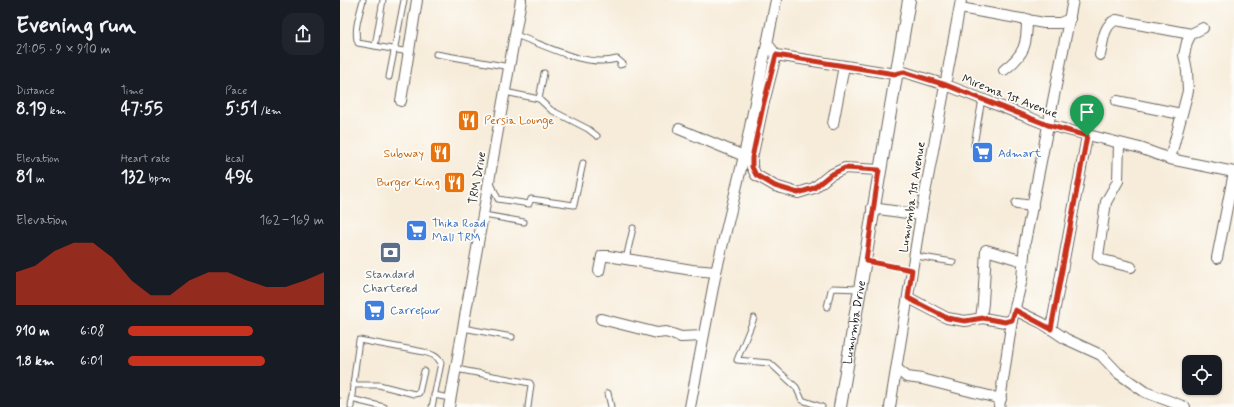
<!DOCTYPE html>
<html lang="en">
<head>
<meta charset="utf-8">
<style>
	:root { --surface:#171b24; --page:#20242c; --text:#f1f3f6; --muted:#9ea1a6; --accent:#c8321e }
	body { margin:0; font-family:Mynerve,sans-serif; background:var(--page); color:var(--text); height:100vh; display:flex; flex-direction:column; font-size:15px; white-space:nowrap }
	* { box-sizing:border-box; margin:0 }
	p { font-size:13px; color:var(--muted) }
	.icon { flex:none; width:22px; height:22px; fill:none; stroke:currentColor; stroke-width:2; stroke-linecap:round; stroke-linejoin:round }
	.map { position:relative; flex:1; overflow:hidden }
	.details { display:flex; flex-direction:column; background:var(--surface); width:340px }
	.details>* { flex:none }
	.controls { position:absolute; left:842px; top:355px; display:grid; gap:8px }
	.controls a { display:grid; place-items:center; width:40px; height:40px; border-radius:8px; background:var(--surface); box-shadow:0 1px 3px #0004; font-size:20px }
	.pin { position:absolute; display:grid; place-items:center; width:34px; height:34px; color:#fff; margin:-41px -17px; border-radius:50% 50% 50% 0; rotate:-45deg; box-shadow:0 0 4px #0007 }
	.pin .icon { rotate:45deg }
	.round { display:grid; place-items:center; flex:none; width:42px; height:42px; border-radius:12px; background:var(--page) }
	.overview { display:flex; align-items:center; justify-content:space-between; height:68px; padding:0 16px }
	h1 { font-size:22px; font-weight:700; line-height:30px }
	.figures { display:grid; grid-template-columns:repeat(3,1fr); gap:6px; height:68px; padding:4px 16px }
	.figures div { display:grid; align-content:center }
	.figures b { font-size:17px; font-weight:700 }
	.figures small { font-size:11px; font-weight:400 }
	.figures p { font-size:11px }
	.chart { height:112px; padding:8px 16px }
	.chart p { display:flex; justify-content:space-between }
	.chart svg { width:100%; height:72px; margin-top:4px; fill:var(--accent); opacity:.7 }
	ul { padding:0 16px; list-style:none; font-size:13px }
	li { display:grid; grid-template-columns:64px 48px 1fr; align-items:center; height:30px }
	li i { height:10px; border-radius:5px; background:var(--accent) }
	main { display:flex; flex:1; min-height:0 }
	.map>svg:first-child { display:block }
</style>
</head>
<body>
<main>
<section class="details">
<div class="overview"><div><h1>Evening run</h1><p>21:05 · 9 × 910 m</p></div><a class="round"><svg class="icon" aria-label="share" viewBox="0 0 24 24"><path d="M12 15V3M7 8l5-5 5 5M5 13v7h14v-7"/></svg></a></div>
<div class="figures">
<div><p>Distance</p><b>8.19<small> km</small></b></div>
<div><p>Time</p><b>47:55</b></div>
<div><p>Pace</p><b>5:51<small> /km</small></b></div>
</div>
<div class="figures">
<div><p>Elevation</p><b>81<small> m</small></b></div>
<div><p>Heart rate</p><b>132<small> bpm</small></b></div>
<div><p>kcal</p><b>496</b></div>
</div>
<div class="chart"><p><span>Elevation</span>162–169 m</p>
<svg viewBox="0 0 160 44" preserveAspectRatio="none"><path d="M0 44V24L10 20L20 11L30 6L40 6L50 15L60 29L70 38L80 38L90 29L100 24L110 24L120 29L130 33L140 33L150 29L160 24V44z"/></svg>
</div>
<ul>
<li><b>910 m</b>6:08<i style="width:64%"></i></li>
<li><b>1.8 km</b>6:01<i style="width:70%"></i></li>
</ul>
</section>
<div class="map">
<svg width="894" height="407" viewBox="0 0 894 407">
	<rect width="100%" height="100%" fill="#fdfcf7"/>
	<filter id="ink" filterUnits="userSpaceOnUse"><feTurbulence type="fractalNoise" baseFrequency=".025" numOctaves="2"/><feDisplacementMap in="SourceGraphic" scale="8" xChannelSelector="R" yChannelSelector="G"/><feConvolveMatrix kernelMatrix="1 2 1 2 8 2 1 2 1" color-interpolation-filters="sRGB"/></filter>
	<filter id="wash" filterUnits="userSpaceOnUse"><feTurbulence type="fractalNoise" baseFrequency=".012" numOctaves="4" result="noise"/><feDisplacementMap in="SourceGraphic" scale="16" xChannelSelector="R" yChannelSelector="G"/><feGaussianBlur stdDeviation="0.9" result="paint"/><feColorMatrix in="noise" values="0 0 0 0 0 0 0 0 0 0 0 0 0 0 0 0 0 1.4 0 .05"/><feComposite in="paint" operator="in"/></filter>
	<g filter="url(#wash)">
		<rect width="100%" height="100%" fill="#f7ecda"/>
	</g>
	<g filter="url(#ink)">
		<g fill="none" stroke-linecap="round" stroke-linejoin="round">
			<defs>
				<g id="service">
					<path d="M 23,0 C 20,13 13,31 18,43 L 69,52"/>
					<path d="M 175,35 C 206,45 244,68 277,59 L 283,64 L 280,65"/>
					<polyline points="35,46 43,0"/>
					<polyline points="96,54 170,67"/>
					<polyline points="49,77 64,0"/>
					<polyline points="165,92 199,99 211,110 248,129 257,136"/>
					<polyline points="199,99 204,73"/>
					<polyline points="634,145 642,99"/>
					<polyline points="150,181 158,199 189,204 191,199 234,205 243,163"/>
					<polyline points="144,215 184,222"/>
					<polyline points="576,256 613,262"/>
					<polyline points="286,259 293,228"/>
					<polyline points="487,307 491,290 493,288 519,289"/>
					<polyline points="414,318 397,360 430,363 456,387 462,400 482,407"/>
					<polyline points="123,328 172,337"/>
					<polyline points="116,369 190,383 191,385 188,407"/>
					<path d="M 84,371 L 79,393 L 74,394 L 39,385 L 13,385 L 19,340 L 84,352 C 91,354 98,356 101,363 L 92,407"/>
					<polyline points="268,393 271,407"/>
					<polyline points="94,395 110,398"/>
					<polyline points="11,399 44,407"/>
					<polyline points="11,407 13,385"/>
				</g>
				<g id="minor">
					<polyline points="620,8 704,23 720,23 730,19"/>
					<polyline points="427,43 436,55 555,74 564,72 606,85 708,125 800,148 830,159 894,172"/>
					<polyline points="436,55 423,106 412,158 412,167 416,175 435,186 458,193 474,188 490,175 505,168 539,170"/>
					<path d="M 760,55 C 763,43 763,25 776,20 L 851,34"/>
					<path d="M 664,70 C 685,54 687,45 687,19"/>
					<polyline points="61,101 77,0"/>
					<polyline points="777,101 841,114"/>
					<polyline points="493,124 504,66"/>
					<polyline points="339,129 404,156"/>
					<polyline points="779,144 778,181 766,202 758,256 763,260 791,267"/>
					<polyline points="830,159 848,91 847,71 844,55 847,42 851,34 863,28"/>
					<polyline points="677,204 693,206"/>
					<polyline points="532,208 581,215"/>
					<polyline points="877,258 894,172"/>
					<polyline points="259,271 262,256 268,256 352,270 376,272"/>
					<polyline points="569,298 607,318 625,321 643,318 665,322 672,320"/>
					<polyline points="675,310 702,323 726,339 761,355 778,373 805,392 845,407"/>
					<polyline points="641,318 643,303 646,250 683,261"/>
					<polyline points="261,319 317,333 326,332 341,337 363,336"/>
					<polyline points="711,329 747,136"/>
					<polyline points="557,369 567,377 582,379 661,399"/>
					<polyline points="109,407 181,0"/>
					<polyline points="350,407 376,272 404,156 436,0"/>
					<polyline points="550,407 581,215 621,0"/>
					<polyline points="659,407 672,320 682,279 685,242 733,0"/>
				</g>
				<g id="tertiary">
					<path id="s1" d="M 500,407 L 569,0"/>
				</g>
			</defs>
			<use href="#service" stroke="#69655e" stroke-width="7"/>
			<use href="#minor" stroke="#69655e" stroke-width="12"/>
			<use href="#tertiary" stroke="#69655e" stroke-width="14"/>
			<g stroke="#69655e" stroke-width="1.5" stroke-dasharray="1 3" stroke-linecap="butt">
				<polyline points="535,263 563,268"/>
				<polyline points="0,398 4,399"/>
			</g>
			<use href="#service" stroke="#fff" stroke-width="5"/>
			<use href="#minor" stroke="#fff" stroke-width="10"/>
			<use href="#tertiary" stroke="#fff" stroke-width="12"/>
		</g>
	</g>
	<g fill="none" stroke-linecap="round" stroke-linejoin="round" filter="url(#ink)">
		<defs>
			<polygon id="route" points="436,55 555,74 564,72 606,85 708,125 747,136 711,329 675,310 672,320 665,322 643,318 625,321 607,318 568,298 572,270 526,261 539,170 505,168 490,175 474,188 458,193 435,186 416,175 412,167 412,158 423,106"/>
		</defs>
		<use href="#route" stroke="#fff" stroke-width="8"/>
		<use href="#route" stroke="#c8321e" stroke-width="5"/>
	</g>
	<defs>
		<symbol id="restaurant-square" viewBox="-11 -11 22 22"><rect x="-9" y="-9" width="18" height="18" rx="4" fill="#e8710a" stroke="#fdfcf7"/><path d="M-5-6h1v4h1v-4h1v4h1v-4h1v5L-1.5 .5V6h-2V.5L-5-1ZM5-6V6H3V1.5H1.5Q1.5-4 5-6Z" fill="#fff"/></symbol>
		<symbol id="supermarket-square" viewBox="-11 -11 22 22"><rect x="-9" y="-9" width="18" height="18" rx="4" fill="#3f7fe0" stroke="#fdfcf7"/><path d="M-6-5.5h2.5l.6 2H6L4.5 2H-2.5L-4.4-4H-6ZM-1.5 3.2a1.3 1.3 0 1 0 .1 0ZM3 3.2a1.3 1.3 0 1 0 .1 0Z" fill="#fff"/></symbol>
		<symbol id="bank-square" viewBox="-11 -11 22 22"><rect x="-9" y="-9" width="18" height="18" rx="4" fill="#5c6f8a" stroke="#fdfcf7"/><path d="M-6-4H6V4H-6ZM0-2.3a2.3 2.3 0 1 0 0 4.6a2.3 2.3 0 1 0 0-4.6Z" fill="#fff"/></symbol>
	</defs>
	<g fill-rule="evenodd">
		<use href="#restaurant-square" x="116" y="108" width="25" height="25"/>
		<use href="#restaurant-square" x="88" y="140" width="25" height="25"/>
		<use href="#supermarket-square" x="630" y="140" width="25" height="25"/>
		<use href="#restaurant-square" x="102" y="170" width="25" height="25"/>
		<use href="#supermarket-square" x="64" y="218" width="25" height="25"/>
		<use href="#bank-square" x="38" y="240" width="25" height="25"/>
		<use href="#supermarket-square" x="22" y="298" width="25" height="25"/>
	</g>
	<g text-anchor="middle" stroke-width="3.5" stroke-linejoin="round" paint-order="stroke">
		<g font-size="12" fill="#1c1c1c" stroke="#fdfcf7">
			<text transform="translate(670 96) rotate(21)" y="4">Mirema 1st Avenue</text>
			<text transform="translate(137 178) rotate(-80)" y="4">TRM Drive</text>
			<text transform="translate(572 197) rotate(-81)" y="4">Lumumba 1st Avenue</text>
			<text dy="4" stroke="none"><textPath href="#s1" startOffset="86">Lumumba Drive</textPath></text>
		</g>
		<g font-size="12" fill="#c56008" stroke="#fdfcf7" text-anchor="end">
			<text x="144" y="124" text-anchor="start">Persia Lounge</text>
			<text x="84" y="157">Subway</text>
			<text x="100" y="186">Burger King</text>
		</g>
		<g font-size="12" fill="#366cbe" stroke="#fdfcf7" text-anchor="start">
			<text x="658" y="157">Admart</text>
			<text x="92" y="227">Thika Road<tspan x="92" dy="14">Mall TRM</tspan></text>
			<text x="50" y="314">Carrefour</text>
		</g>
		<g font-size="12" fill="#4e5e75" stroke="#fdfcf7">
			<text x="50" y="278">Standard<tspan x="50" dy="14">Chartered</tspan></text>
		</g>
	</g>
</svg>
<div class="controls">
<a><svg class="icon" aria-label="locate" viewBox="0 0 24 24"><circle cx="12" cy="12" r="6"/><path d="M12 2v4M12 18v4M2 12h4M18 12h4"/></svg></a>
</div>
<div class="pin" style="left:747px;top:136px;background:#1e9e55"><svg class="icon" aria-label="arrive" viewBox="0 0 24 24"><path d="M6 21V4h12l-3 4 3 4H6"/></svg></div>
</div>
</main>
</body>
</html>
